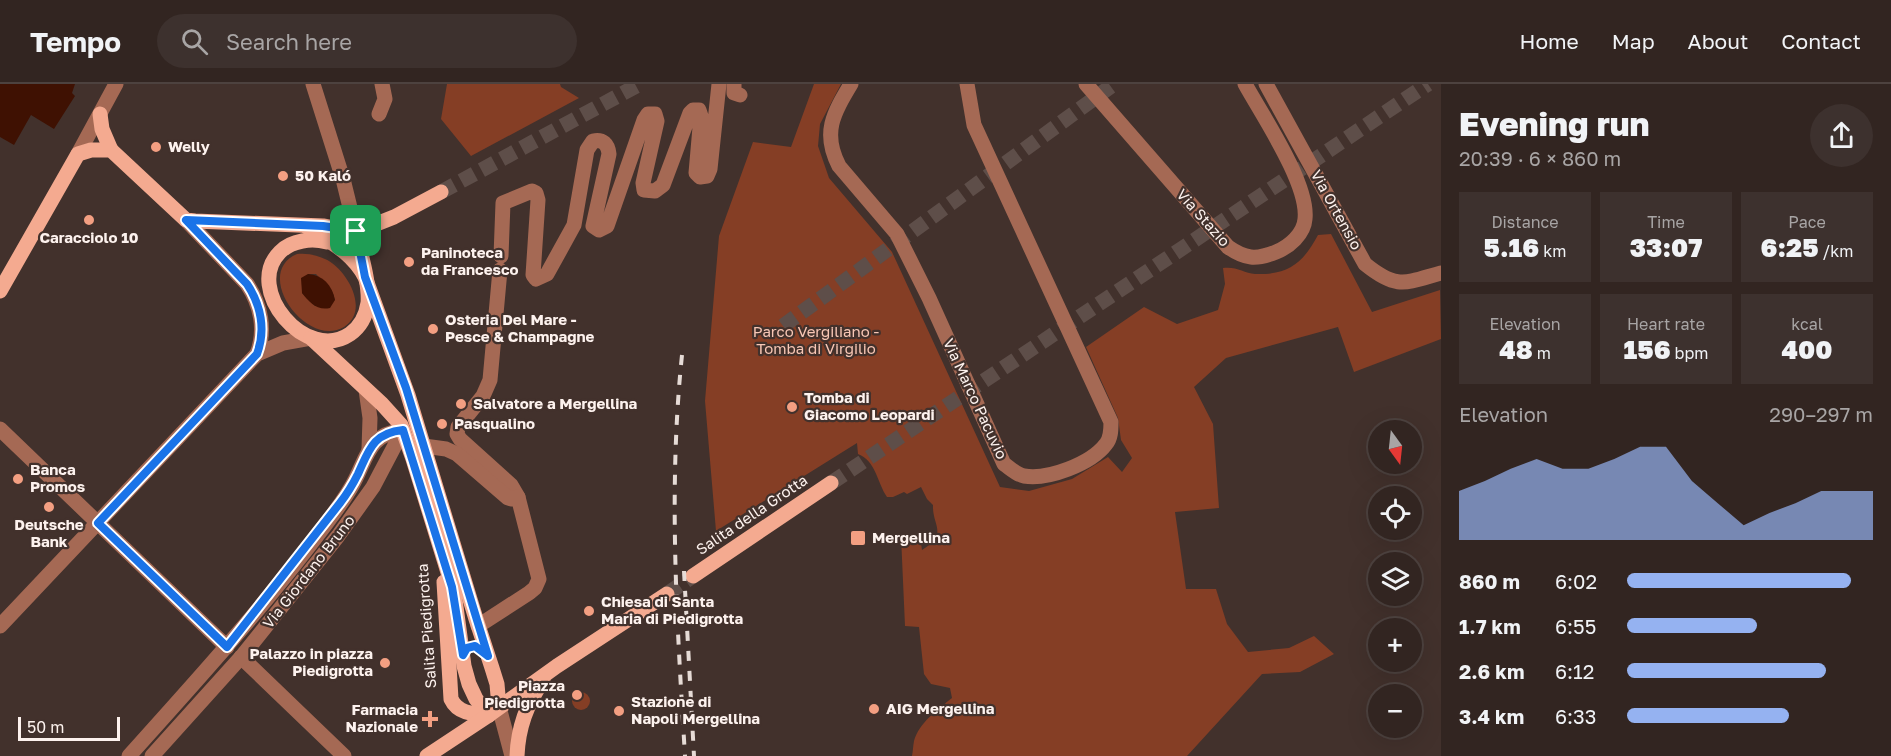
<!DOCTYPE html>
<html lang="en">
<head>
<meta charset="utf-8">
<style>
	:root { --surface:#322521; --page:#3d312e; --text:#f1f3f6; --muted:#a8a5a5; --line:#4d423f; --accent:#95b2f1 }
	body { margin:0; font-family:"Golos Text",sans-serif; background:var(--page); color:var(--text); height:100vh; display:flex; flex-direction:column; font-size:22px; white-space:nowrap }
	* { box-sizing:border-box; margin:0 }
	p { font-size:20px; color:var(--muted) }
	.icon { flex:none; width:33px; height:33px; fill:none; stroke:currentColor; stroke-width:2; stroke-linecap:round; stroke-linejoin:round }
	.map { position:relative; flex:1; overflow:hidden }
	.details { display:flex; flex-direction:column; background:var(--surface); width:450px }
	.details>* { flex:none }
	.needle { width:39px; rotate:165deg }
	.buttons { position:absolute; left:1368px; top:336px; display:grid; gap:12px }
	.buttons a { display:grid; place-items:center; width:54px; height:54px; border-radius:50%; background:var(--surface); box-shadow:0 6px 24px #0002,0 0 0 2px var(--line); font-size:30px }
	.scale { position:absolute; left:18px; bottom:15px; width:102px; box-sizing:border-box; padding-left:6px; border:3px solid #fdf2ee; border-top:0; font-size:16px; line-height:21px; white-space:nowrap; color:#fdf2ee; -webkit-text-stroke:4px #42312c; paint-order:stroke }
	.pin { position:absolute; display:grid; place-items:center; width:51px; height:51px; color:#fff; margin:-26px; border-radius:12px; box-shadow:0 3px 9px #0006 }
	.round { display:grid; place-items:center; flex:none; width:63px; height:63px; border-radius:32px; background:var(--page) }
	.headline { display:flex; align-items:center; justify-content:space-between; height:102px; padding:0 18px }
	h1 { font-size:33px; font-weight:800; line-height:45px }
	.figures { display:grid; grid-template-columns:repeat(3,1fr); gap:9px; height:102px; padding:6px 18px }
	.figures div { display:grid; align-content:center; border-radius:0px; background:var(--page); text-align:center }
	.figures b { font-size:26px; font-weight:800 }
	.figures small { font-size:16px; font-weight:400 }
	.figures p { font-size:16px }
	.chart { height:168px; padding:12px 18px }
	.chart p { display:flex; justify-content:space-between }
	.chart svg { width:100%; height:108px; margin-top:6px; fill:var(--accent); opacity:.7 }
	ul { padding:0 18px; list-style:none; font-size:20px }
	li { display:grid; grid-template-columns:96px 72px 1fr; align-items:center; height:45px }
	li i { height:15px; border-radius:8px; background:var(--accent) }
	header { display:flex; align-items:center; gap:36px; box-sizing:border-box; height:84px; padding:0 30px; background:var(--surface); border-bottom:2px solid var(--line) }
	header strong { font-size:28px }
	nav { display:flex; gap:33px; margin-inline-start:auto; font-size:21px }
	.search { width:420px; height:54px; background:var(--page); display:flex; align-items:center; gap:15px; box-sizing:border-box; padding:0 21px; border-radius:33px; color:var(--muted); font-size:22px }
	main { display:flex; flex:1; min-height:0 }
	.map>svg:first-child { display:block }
</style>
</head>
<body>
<header>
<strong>Tempo</strong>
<div class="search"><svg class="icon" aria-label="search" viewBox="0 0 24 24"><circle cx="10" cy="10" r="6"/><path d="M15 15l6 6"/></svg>Search here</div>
<nav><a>Home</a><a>Map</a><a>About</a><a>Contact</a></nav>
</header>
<main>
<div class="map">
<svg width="1441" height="672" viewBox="0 0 1441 672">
	<rect width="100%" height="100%" fill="#42312c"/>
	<g fill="#853e25" fill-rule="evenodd">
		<polygon points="447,0 560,0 561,3 579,14 471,72 441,35"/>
		<path d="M 814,0 L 841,0 L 820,40 L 818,62 L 829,94 L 892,168 L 1000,403 L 1029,407 L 1072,395 L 1108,373 L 1122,388 L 1132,374 L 1121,356 L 1118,334 L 1086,263 L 1144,223 L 1177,240 L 1218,226 L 1225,200 L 1223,184 C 1236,182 1244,189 1255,190 C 1289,191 1303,179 1318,151 L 1331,150 L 1372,228 L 1440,206 L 1441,255 L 1354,288 L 1338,243 L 1226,274 L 1194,303 L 1213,340 L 1219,424 L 1175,428 L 1186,505 L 1216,505 L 1227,540 L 1248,568 L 1289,564 L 1314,552 L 1334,570 L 1300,588 L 1262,590 L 1187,672 L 912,672 C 913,667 913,662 914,657 C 919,639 938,625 952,614 L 950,604 L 931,600 L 924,590 L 919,543 L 905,542 L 901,452 L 920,452 L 922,466 C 949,449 932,442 933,421 L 927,415 L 921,403 L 907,410 L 904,408 L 893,413 L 887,413 C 877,398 876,377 858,370 L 857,359 L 716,447 L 705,317 L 719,152 L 753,58 L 791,63 Z"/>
		<path d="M 297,170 C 307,169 316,171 325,175 C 346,184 371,226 344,243 C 306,265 252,189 297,170 ZM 308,190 L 316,190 L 332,207 L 335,216 L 315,222 L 302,209 Z"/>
		<circle cx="581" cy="617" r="9"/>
	</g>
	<g fill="#3f1102">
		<polygon points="0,0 75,0 72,9 75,12 54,45 31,31 14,61 0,53"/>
		<path d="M 308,190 C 323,191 332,201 335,216 L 330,224 C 317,227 309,218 302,209 L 301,194 Z"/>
	</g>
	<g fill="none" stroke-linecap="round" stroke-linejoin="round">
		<polyline stroke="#5e4e49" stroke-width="15" stroke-dasharray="15 8" stroke-linecap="butt" points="783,242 1114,0"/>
		<g stroke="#5e4e49" stroke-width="15" stroke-dasharray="15 8" stroke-linecap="butt">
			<polyline points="441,108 640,0"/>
			<polyline points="831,399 1428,0"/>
			<polyline points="667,510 693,492"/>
		</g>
		<g stroke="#a56954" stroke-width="15">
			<polyline points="313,0 343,95 356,148"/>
			<polyline points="734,0 734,9 740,11"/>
			<path d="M 851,0 C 833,30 822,49 839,82 L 897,150 L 929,214 L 1004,380 C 1010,384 1017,391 1024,392 C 1048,396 1091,380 1106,360 C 1111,354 1111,346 1111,338 L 974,41 L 967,0"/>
			<path d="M 1086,0 L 1228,163 C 1245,175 1256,176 1276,168 C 1289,163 1304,150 1305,135 C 1309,100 1262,31 1245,0"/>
			<path d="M 1266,0 L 1365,180 C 1397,206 1405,199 1441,189"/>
			<polyline points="379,30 385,15 382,0"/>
			<polyline points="78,70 116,0"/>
			<path d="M 186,136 L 247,200 C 261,221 266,246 257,270"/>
			<path d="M 501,172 L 503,119 L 532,107 L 536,109 L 538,116 L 533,191 L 536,195 L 547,190 L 574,141 L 587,66 L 593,57 C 603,55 608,60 609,70 L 593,142 L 599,146 L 607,142 L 644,36 L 648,30 L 655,30 L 657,37 L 643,99 L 644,106 L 655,107 L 663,101 L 690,29 L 693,26 L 699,26 L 701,32 L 696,89 L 700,93 L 707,92 L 710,85 L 719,0"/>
			<polyline points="500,186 490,296 483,312 458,343 457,350 460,355 511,401 518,413"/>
			<polyline points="366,306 370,334 369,365"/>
			<polyline points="0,345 227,563"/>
			<polyline points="424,362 446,365 457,370 508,414 511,415 518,413 539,495 535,504 529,509 478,542"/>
			<polyline points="0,542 257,270 283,259 311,254"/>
			<polyline points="241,573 344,672"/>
			<polyline points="499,623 512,672"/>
			<path d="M 129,672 C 200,593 271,515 334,429 C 342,418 350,407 356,394 C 368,369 371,350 403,346"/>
			<polyline points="152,672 243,571 338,452 373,403 403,346"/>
		</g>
		<g stroke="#f4aa90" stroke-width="15">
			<polyline points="100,30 102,45 111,66"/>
			<path d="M 306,142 C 328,157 352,168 365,193 L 408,311 L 476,535 L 492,584 L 497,600 L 499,623"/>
			<path d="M 327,158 C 312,154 292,156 280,168 C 243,205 306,280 350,250 C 360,243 366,232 368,219 C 370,199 360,168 356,148"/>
			<polyline points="0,207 78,70 91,66 111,66 186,136 195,137 323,142 356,148 394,133 441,108"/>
			<polyline points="311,254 382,320 401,341 413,375 454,508 464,582 469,600 476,615 489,631"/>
			<polyline points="693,492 831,399"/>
			<path d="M 444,498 L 451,615 C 458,630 474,630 489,631"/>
			<polyline points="427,672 489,631 557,582 667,510"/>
			<path d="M 517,672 C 518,644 527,619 543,597"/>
		</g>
		<g stroke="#e6dbd6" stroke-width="4" stroke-dasharray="10 10" stroke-linecap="butt">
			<path d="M 682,271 C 668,405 677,538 685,672"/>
			<polyline points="684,487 694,672"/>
		</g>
	</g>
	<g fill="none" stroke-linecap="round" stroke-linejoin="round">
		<defs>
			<path id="route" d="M 186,136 L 323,142 L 356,147 L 365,193 L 406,304 L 488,572 L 475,562 L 467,564 L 463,571 L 452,503 L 403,346 C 373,349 369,366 358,390 C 353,400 347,410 340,419 L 227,563 L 98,439 L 257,270 C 266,246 261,221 247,200 Z"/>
		</defs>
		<use href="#route" stroke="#fff" stroke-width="12"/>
		<use href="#route" stroke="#1a73e8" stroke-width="8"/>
	</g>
	<g fill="#f39f82" stroke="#42312c" stroke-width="2">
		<circle cx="156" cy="63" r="6"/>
		<circle cx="283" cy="92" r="6"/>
		<circle cx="89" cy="136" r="6"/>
		<circle cx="409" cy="178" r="6"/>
		<circle cx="433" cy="245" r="6"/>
		<circle cx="461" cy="320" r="6"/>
		<circle cx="792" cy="323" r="6"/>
		<circle cx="442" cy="340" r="6"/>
		<circle cx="18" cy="395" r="6"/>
		<circle cx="49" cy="423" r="6"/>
		<rect x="850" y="446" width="16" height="16" rx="3"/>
		<circle cx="589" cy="527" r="6"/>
		<circle cx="385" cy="579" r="6"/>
		<circle cx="577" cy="611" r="6"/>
		<circle cx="874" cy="625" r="6"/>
		<circle cx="619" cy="627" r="6"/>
		<path d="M427 626h6v6h6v6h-6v6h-6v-6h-6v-6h6z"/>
	</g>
	<g text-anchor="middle" stroke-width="4.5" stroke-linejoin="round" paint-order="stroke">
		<g font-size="15" font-weight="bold" fill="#fdf2ee" stroke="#42312c" text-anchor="start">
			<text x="168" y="68">Welly</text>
			<text x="295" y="97">50 Kaló</text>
			<text x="89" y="159" text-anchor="middle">Caracciolo 10</text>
			<text x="421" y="174">Paninoteca<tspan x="421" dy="17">da Francesco</tspan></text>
			<text x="445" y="241">Osteria Del Mare -<tspan x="445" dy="17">Pesce &amp; Champagne</tspan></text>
			<text x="804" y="319">Tomba di<tspan x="804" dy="17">Giacomo Leopardi</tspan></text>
			<text x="473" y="325">Salvatore a Mergellina</text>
			<text x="454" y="345">Pasqualino</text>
			<text x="30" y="391">Banca<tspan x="30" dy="17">Promos</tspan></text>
			<text x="49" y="446" text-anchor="middle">Deutsche<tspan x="49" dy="17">Bank</tspan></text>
			<text x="872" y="459">Mergellina</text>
			<text x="601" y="523">Chiesa di Santa<tspan x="601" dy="17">Maria di Piedigrotta</tspan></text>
			<text x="373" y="575" text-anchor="end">Palazzo in piazza<tspan x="373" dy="17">Piedigrotta</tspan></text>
			<text x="565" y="607" text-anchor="end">Piazza<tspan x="565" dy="17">Piedigrotta</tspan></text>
			<text x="631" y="623">Stazione di<tspan x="631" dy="17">Napoli Mergellina</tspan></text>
			<text x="886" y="630">AIG Mergellina</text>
			<text x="418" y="631" text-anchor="end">Farmacia<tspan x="418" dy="17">Nazionale</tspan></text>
		</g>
		<g font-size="15" fill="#fdf2ee" stroke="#42312c">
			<text transform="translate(1336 126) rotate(61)" y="5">Via Ortensio</text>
			<text transform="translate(1203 134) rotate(48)" y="5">Via Stazio</text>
			<text transform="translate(975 315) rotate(65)" y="5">Via Marco Pacuvio</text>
			<text transform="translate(752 431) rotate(-34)" y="5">Salita della Grotta</text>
			<text transform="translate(309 488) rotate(-52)" y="5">Via Giordano Bruno</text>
			<text transform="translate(427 542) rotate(-94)" y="5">Salita Piedigrotta</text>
		</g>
		<g font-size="15" fill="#f9c7b5" stroke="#42312c">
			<text x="816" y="253">Parco Vergiliano -<tspan x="816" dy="17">Tomba di Virgilio</tspan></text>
		</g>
	</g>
</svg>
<div class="buttons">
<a><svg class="needle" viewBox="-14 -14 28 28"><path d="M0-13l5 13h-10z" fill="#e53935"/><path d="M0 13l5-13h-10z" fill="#a8a5a5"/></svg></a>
<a><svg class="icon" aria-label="locate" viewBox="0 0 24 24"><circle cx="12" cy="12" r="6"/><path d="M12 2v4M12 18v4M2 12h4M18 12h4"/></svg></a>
<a><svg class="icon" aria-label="layers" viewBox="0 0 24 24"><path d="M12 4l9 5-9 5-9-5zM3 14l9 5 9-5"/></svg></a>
<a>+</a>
<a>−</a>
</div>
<div class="scale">50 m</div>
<div class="pin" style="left:356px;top:147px;background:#1e9e55"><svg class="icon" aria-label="arrive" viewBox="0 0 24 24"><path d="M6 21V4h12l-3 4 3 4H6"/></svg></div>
</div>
<section class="details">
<div class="headline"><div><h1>Evening run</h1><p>20:39 · 6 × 860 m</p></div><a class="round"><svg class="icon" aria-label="share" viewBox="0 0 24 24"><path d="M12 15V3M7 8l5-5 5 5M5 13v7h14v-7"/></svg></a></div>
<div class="figures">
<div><p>Distance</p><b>5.16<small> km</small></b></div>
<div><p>Time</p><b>33:07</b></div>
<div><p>Pace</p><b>6:25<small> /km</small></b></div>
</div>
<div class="figures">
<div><p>Elevation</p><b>48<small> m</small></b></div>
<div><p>Heart rate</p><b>156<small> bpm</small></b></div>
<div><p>kcal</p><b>400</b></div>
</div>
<div class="chart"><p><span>Elevation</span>290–297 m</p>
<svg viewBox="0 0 160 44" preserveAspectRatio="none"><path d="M0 44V24L10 20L20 15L30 11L40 15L50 15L60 11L70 6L80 6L90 20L100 29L110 38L120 33L130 29L140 24L150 24L160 24V44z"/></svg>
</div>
<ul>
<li><b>860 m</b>6:02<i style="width:91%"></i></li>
<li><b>1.7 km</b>6:55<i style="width:53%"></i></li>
<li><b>2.6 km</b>6:12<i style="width:81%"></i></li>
<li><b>3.4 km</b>6:33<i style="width:66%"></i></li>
</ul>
</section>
</main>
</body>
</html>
